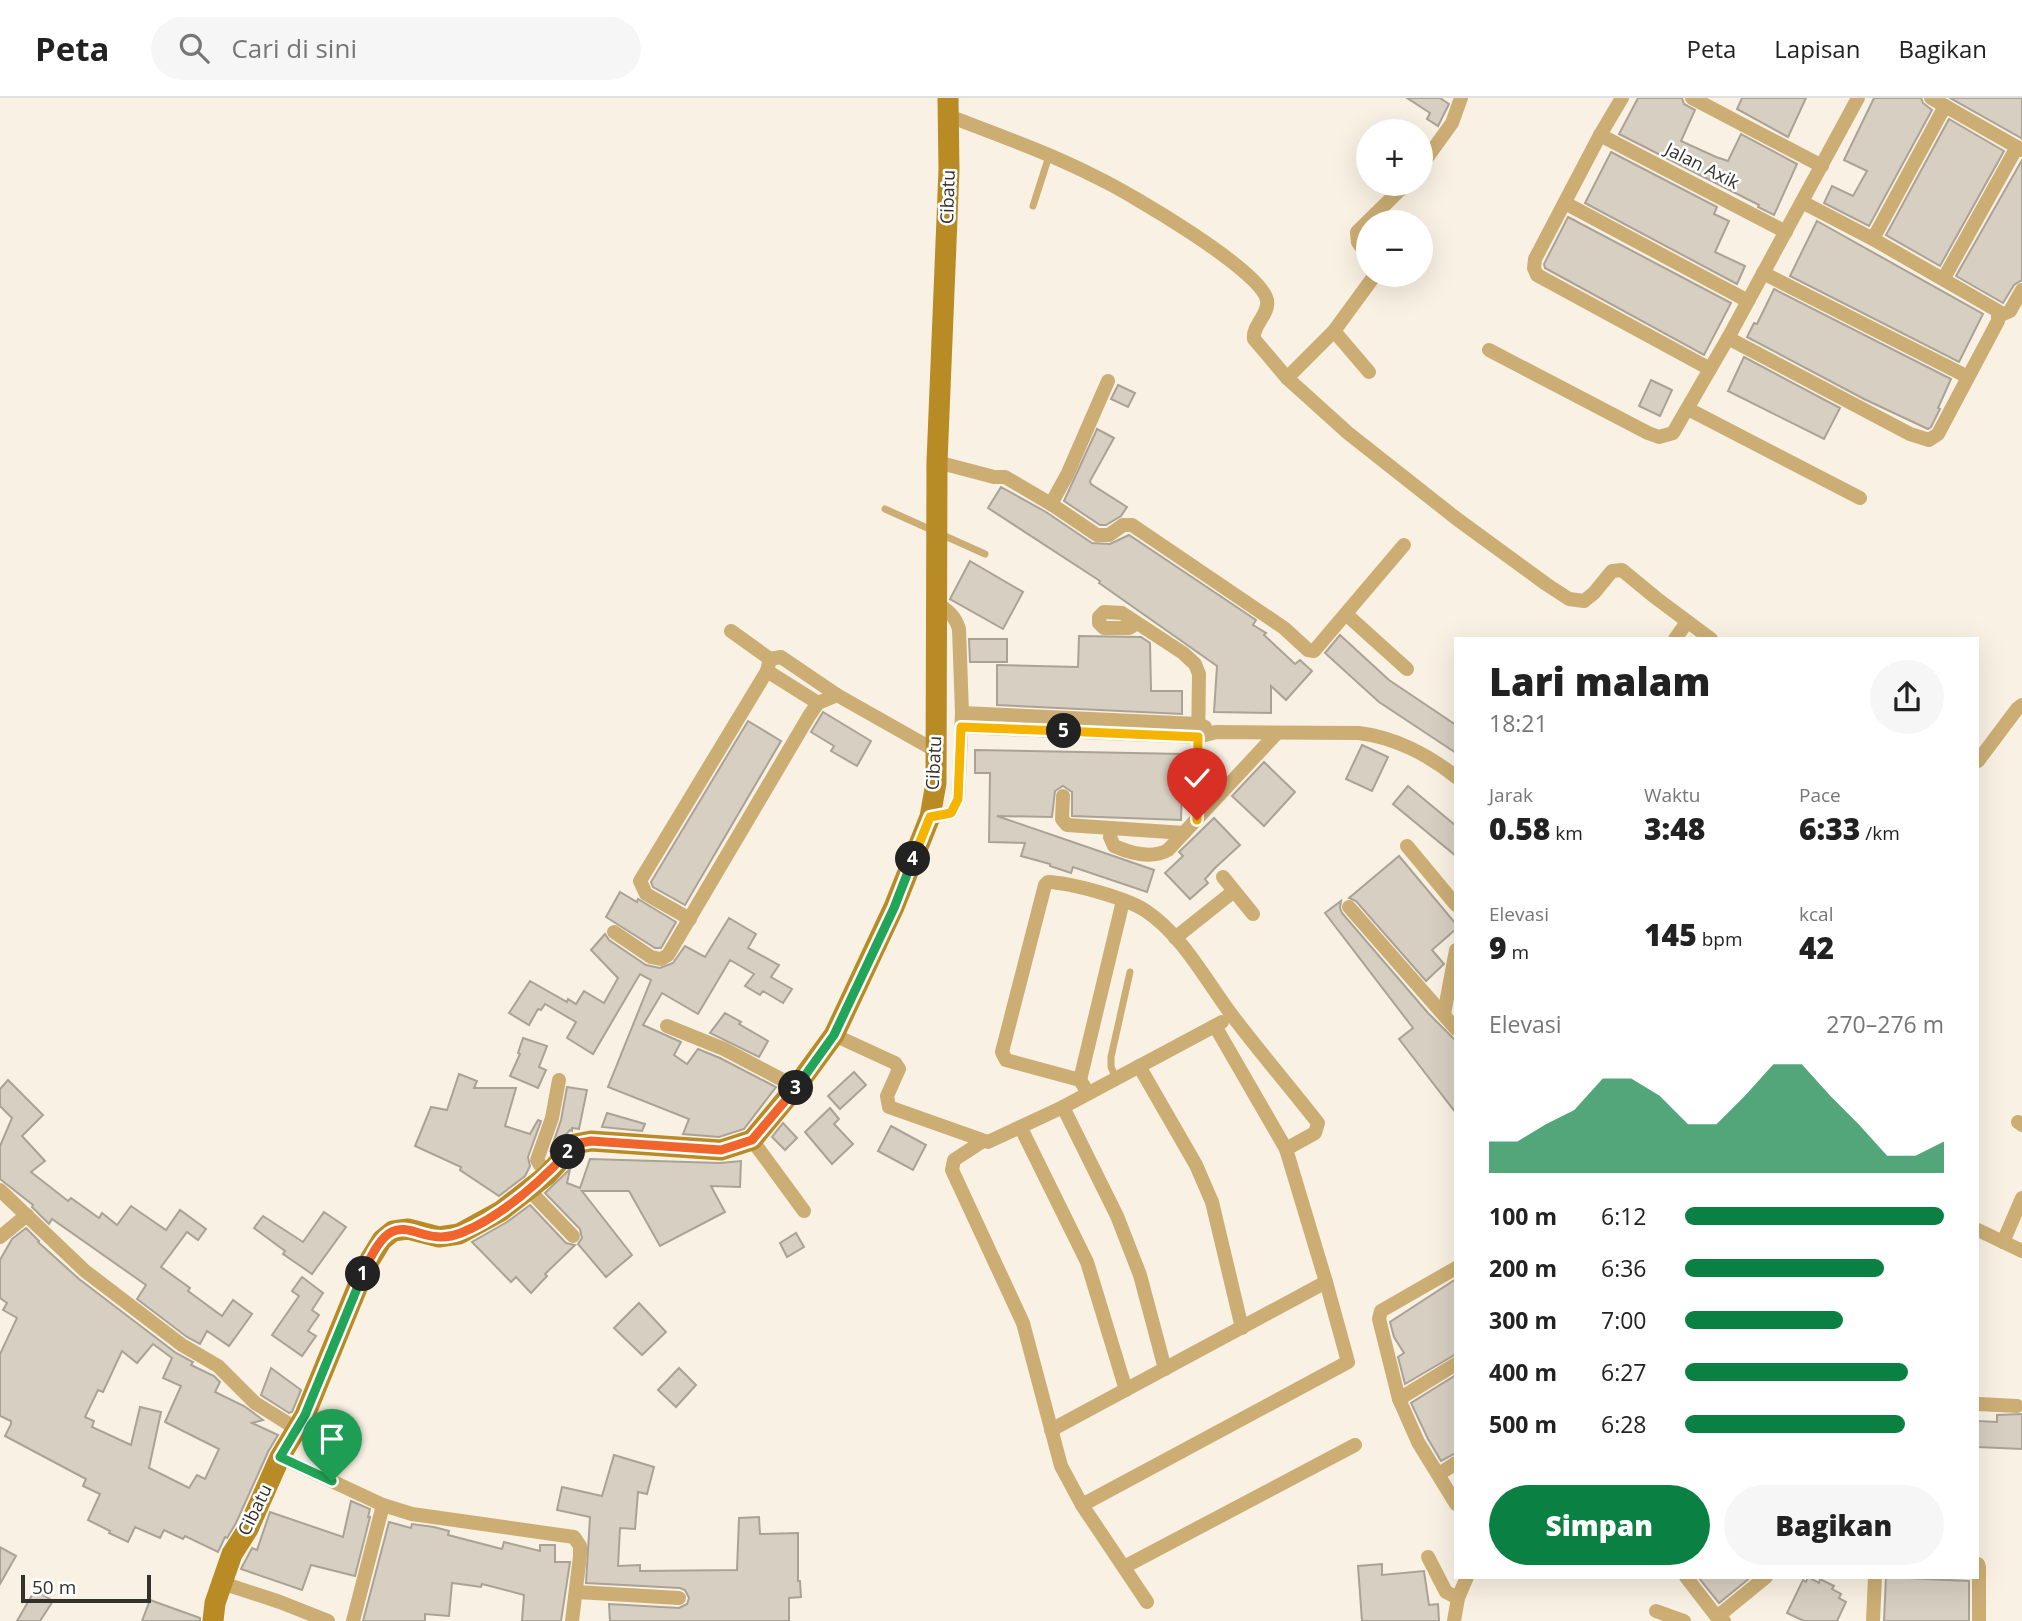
<!DOCTYPE html>
<html lang="id">
<head>
<meta charset="utf-8">
<style>
	:root { --surface:#fff; --page:#f6f6f6; --text:#222; --muted:#767676; --line:#e0e0e0; --accent:#0b8043 }
	body { margin:0; font-family:"Open Sans",sans-serif; background:var(--page); color:var(--text); height:100vh; display:flex; flex-direction:column; font-size:26px; white-space:nowrap }
	* { box-sizing:border-box; margin:0 }
	p { font-size:23px; color:var(--muted) }
	.icon { flex:none; width:38px; height:38px; fill:none; stroke:currentColor; stroke-width:2; stroke-linecap:round; stroke-linejoin:round }
	.map { position:relative; flex:1; overflow:hidden }
	.details { position:absolute; left:1454px; top:539px; width:525px; height:942px; display:flex; flex-direction:column; background:var(--surface); border-radius:0px; box-shadow:0 7px 28px #0002 }
	.details>* { flex:none }
	.fabs { position:absolute; left:1356px; top:21px; display:grid; gap:14px }
	.fabs a { display:grid; place-items:center; width:77px; height:77px; border-radius:50%; background:var(--surface); box-shadow:0 7px 28px #0002; font-size:35px }
	.scale { position:absolute; left:21px; bottom:18px; width:130px; box-sizing:border-box; padding-left:7px; border:4px solid #34312c; border-top:0; font-size:19px; line-height:24px; white-space:nowrap; color:#34312c; -webkit-text-stroke:5px #fff; paint-order:stroke }
	.pin { position:absolute; display:grid; place-items:center; width:60px; height:60px; color:#fff; margin:-72px -30px; border-radius:50% 50% 50% 0; rotate:-45deg; box-shadow:0 0 7px #0007 }
	.pin .icon { rotate:45deg }
	.km { position:absolute; width:35px; height:35px; margin:-18px; border-radius:50%; background:#222; color:#fff; font-size:19px; line-height:35px; text-align:center }
	.round { display:grid; place-items:center; flex:none; width:74px; height:74px; border-radius:37px; background:var(--page) }
	.summary { display:flex; align-items:center; justify-content:space-between; height:119px; padding:0 35px }
	h1 { font-size:38px; font-weight:800; line-height:52px }
	.stats { display:grid; grid-template-columns:repeat(3,1fr); gap:10px; height:119px; padding:7px 35px }
	.stats div { display:grid; align-content:center }
	.stats b { font-size:30px; font-weight:800 }
	.stats small { font-size:19px; font-weight:400 }
	.stats p { font-size:19px }
	.chart { height:196px; padding:14px 35px }
	.chart p { display:flex; justify-content:space-between }
	.chart svg { width:100%; height:126px; margin-top:7px; fill:var(--accent); opacity:.7 }
	.action { display:flex; gap:14px; margin-top:auto; padding:14px 35px }
	.action a { flex:1; height:80px; border-radius:42px; background:var(--accent); color:#fff; font-size:28px; font-weight:800; line-height:80px; text-align:center }
	.action a+a { background:var(--page); color:var(--text) }
	ul { padding:0 35px; list-style:none; font-size:23px }
	li { display:grid; grid-template-columns:112px 84px 1fr; align-items:center; height:52px }
	li i { height:18px; border-radius:9px; background:var(--accent) }
	header { display:flex; align-items:center; gap:42px; box-sizing:border-box; height:98px; padding:0 35px; background:var(--surface); border-bottom:2px solid var(--line) }
	header strong { font-size:33px }
	nav { display:flex; gap:38px; margin-inline-start:auto; font-size:24px }
	.search { width:490px; height:63px; background:var(--page); display:flex; align-items:center; gap:18px; box-sizing:border-box; padding:0 24px; border-radius:38px; color:var(--muted); font-size:26px }
	.map>svg:first-child { display:block }
</style>
</head>
<body>
<header>
<strong>Peta</strong>
<div class="search"><svg class="icon" aria-label="search" viewBox="0 0 24 24"><circle cx="10" cy="10" r="6"/><path d="M15 15l6 6"/></svg>Cari di sini</div>
<nav><a>Peta</a><a>Lapisan</a><a>Bagikan</a></nav>
</header>
<div class="map">
<svg width="2022" height="1523" viewBox="0 0 2022 1523">
	<rect width="100%" height="100%" fill="#f9f1e3"/>
	<g fill="#d7cfc1" stroke="#aaa295" stroke-width="2" fill-rule="evenodd">
		<polygon points="1407,0 1440,0 1449,6 1438,28 1427,21 1430,15"/>
		<polygon points="1638,0 1682,0 1684,6 1695,12 1681,43 1716,59 1728,63 1741,36 1797,66 1774,117 1758,109 1759,107 1619,36"/>
		<polygon points="1742,0 1806,0 1788,39 1737,11"/>
		<polygon points="1874,0 1921,0 1923,5 1932,12 1869,128 1824,105 1832,88 1853,98 1867,73 1844,62"/>
		<polygon points="1950,0 2022,0 2022,41 2021,40"/>
		<polygon points="1949,21 2004,53 1940,168 1886,137"/>
		<polygon points="1611,54 1717,109 1714,116 1729,123 1715,154 1745,168 1737,186 1585,105"/>
		<polygon points="2022,62 2022,182 2014,187 2003,205 1956,178"/>
		<polygon points="1568,119 1731,205 1704,257 1545,170 1544,166"/>
		<polygon points="1817,123 1983,216 1959,264 1790,178"/>
		<polygon points="1774,191 1951,281 1938,310 1940,311 1931,329 1928,331 1864,301 1747,239 1754,225 1757,226"/>
		<polygon points="1744,259 1840,310 1824,341 1728,293"/>
		<polygon points="1651,282 1672,292 1660,318 1639,308"/>
		<polygon points="1118,287 1135,295 1128,309 1111,301"/>
		<polygon points="1097,331 1114,340 1090,383 1091,386 1127,409 1121,418 1106,427 1100,427 1064,403"/>
		<polygon points="1001,389 1046,414 1092,445 1110,446 1129,437 1256,522 1253,527 1266,535 1264,537 1295,566 1300,562 1312,573 1286,602 1271,588 1271,615 1214,614 1217,568 1099,485 1100,483 988,410"/>
		<polygon points="970,463 1023,494 1003,531 950,501"/>
		<polygon points="1340,537 1389,582 1456,627 1456,655 1379,604 1325,555"/>
		<polygon points="1079,538 1141,539 1150,545 1151,593 1182,593 1182,616 997,607 997,567 1078,569"/>
		<polygon points="969,541 1007,541 1007,564 970,564"/>
		<polygon points="823,614 871,643 857,668 831,653 834,648 811,634"/>
		<polygon points="748,623 781,643 685,807 653,789 651,784"/>
		<polygon points="1362,647 1388,659 1372,693 1346,681"/>
		<polygon points="975,652 1183,656 1181,722 1072,718 1072,694 1063,688 1055,693 1052,719 997,718 1154,772 1147,794 1073,769 1071,775 1050,768 1050,766 1021,758 1025,745 989,744 990,675 975,675"/>
		<polygon points="1264,664 1295,694 1264,728 1232,698"/>
		<polygon points="1408,688 1455,727 1456,758 1393,706"/>
		<polygon points="1214,720 1240,747 1215,770 1205,781 1208,785 1190,801 1165,775 1183,758 1179,754"/>
		<polygon points="1399,758 1456,826 1456,831 1432,852 1444,866 1426,883 1356,803 1349,800"/>
		<polygon points="620,794 637,804 638,801 676,824 661,850 655,850 606,819"/>
		<polygon points="1341,803 1340,810 1342,815 1428,915 1456,943 1456,1015 1399,941 1413,930 1325,815"/>
		<polygon points="729,820 756,836 748,850 779,867 771,879 792,891 783,905 763,893 760,897 745,888 754,876 730,862 698,916 662,895 643,927 681,944 674,957 687,966 698,951 720,960 776,989 744,1031 719,1039 683,1036 689,1021 608,989 651,882 640,876 593,956 567,940 576,924 545,906 541,912 538,911 529,927 509,915 530,883 567,904 568,901 576,906 584,893 604,905 618,880 591,852 605,836 609,842 646,867 660,870 673,865 685,848 705,859"/>
		<polygon points="725,915 741,924 739,926 768,943 759,959 710,935"/>
		<polygon points="523,940 547,948 539,969 546,972 538,990 510,978 520,956 518,955"/>
		<polygon points="854,974 866,987 840,1011 828,998"/>
		<polygon points="459,976 477,983 474,990 516,990 505,1028 530,1036 538,1022 541,1023 528,1059 530,1068 525,1078 499,1098 460,1072 461,1069 415,1048 431,1009 447,1012"/>
		<polygon points="8,982 43,1017 22,1038 45,1063 31,1074 68,1103 71,1100 99,1120 102,1115 117,1127 131,1108 166,1132 180,1112 206,1131 198,1142 187,1134 161,1169 190,1190 188,1193 222,1218 233,1202 252,1216 229,1248 207,1233 200,1246 187,1239 137,1201 146,1187 52,1121 49,1126 32,1109 33,1107 0,1081 0,1048 12,1020 0,1008 0,991"/>
		<polygon points="567,989 587,992 579,1031 572,1030 572,1033 570,1032 550,1054 561,1022"/>
		<polygon points="830,1010 839,1021 834,1026 853,1046 832,1066 805,1034"/>
		<polygon points="607,1015 645,1026 642,1033 602,1029"/>
		<polygon points="783,1025 797,1040 785,1052 772,1039"/>
		<polygon points="891,1028 926,1047 913,1072 878,1053"/>
		<polygon points="590,1061 720,1065 741,1063 740,1089 711,1088 725,1114 660,1148 629,1093 582,1093 632,1157 606,1179 578,1146 582,1140 580,1131 545,1095 570,1071 567,1085 580,1090"/>
		<polygon points="530,1107 566,1145 575,1147 545,1176 547,1178 531,1195 516,1179 511,1184 472,1144 507,1124"/>
		<polygon points="324,1114 346,1129 312,1176 283,1156 285,1153 254,1130 263,1118 303,1144"/>
		<path d="M 26,1130 L 39,1143 L 38,1144 L 79,1181 L 176,1255 L 193,1264 L 191,1267 L 214,1278 L 220,1284 L 215,1294 L 244,1308 L 263,1322 L 252,1325 L 278,1337 L 268,1354 L 236,1425 L 227,1440 L 225,1439 L 218,1454 L 185,1438 L 183,1441 L 164,1432 L 160,1440 L 135,1429 L 128,1444 L 109,1435 L 110,1433 L 88,1422 L 100,1396 L 83,1388 L 86,1381 L 5,1338 L 11,1326 L 11,1323 L 0,1318 L 0,1256 L 17,1220 L 3,1212 L 7,1205 L 0,1200 L 0,1162 L 12,1141 ZM 153,1246 L 172,1260 L 163,1280 L 181,1288 L 165,1324 L 219,1351 L 205,1381 L 197,1377 L 189,1390 L 149,1370 L 161,1314 L 140,1309 L 131,1347 L 92,1329 L 94,1323 L 85,1319 L 98,1292 L 103,1294 L 122,1253 L 137,1265 Z"/>
		<polygon points="796,1135 804,1149 787,1159 780,1145"/>
		<polygon points="302,1179 323,1195 312,1212 319,1217 308,1233 316,1238 302,1258 272,1237 299,1198 292,1193"/>
		<polygon points="1456,1181 1456,1256 1405,1286 1398,1259 1404,1255 1394,1239 1390,1224"/>
		<polygon points="639,1205 666,1234 642,1257 614,1230"/>
		<polygon points="271,1270 301,1292 292,1314 289,1315 261,1297"/>
		<polygon points="679,1270 696,1287 676,1309 658,1292"/>
		<polygon points="1456,1277 1456,1355 1441,1363 1428,1341 1411,1305"/>
		<polygon points="2022,1316 2022,1351 1978,1349 1978,1323 1997,1324 1997,1317"/>
		<polygon points="614,1357 654,1369 647,1396 638,1394 635,1431 620,1430 618,1468 640,1467 640,1473 737,1472 739,1420 759,1419 760,1436 798,1435 798,1483 800,1483 801,1499 789,1500 789,1523 610,1523 609,1506 679,1510 687,1506 689,1500 685,1492 680,1490 586,1485 590,1419 557,1412 562,1389 602,1398"/>
		<polygon points="351,1403 370,1411 368,1419 370,1419 355,1478 311,1467 302,1492 241,1471 252,1450 257,1452 270,1414 343,1439"/>
		<polygon points="389,1424 411,1430 412,1426 434,1429 449,1433 448,1437 502,1451 504,1444 540,1453 540,1447 555,1447 555,1464 570,1464 561,1523 522,1523 524,1497 482,1486 481,1489 452,1485 449,1518 425,1516 425,1523 363,1523"/>
		<polygon points="0,1449 16,1458 0,1486"/>
		<polygon points="1382,1466 1382,1477 1424,1473 1429,1507 1438,1506 1439,1523 1362,1523 1358,1468"/>
		<polygon points="1698,1479 1751,1479 1719,1505"/>
		<polygon points="1808,1479 1819,1485 1820,1481 1834,1488 1832,1491 1841,1496 1839,1500 1846,1504 1837,1523 1804,1523 1787,1515 1803,1482 1806,1484"/>
		<polygon points="1886,1479 1969,1483 1969,1523 1884,1523"/>
		<polygon points="35,1492 53,1503 40,1523 17,1523"/>
		<polygon points="150,1502 200,1520 200,1523 142,1523"/>
	</g>
	<g fill="none" stroke-linecap="round" stroke-linejoin="round">
		<g stroke="#ccae75" stroke-width="7">
			<polyline points="1033,108 1049,58"/>
			<polyline points="885,411 985,456"/>
			<polyline points="1116,980 1111,969 1111,959 1130,874"/>
		</g>
		<g stroke="#ccae75" stroke-width="14">
			<polyline points="1622,0 1600,37 1535,161 1534,170 1537,177 1710,271"/>
			<polyline points="1692,0 1822,68"/>
			<polyline points="1931,0 2022,52"/>
			<path d="M 949,18 C 998,37 1049,55 1096,79 C 1128,94 1261,172 1267,202 C 1270,216 1252,227 1254,241 L 1287,280 L 1348,335 L 1457,421 L 1546,486 L 1569,501 L 1584,503 L 1594,495 L 1612,473 L 1622,472 L 1656,500 L 1711,541"/>
			<polyline points="1600,37 1786,134"/>
			<polyline points="1421,68 1452,25 1461,0"/>
			<polyline points="1565,105 1748,203"/>
			<polyline points="1873,141 1945,8"/>
			<polyline points="1368,159 1358,144 1357,134 1406,86"/>
			<polyline points="1763,175 1968,279"/>
			<polyline points="1944,180 2017,49"/>
			<polyline points="1999,218 2010,213 2022,192"/>
			<polyline points="1334,233 1369,274"/>
			<polyline points="1728,240 1910,336 1929,342 1938,336 1998,223 1998,213 1873,141 1802,104"/>
			<polyline points="1489,252 1648,335 1659,339 1673,335 1728,240 1858,0"/>
			<polyline points="1287,280 1334,233 1375,177"/>
			<polyline points="1688,311 1860,400"/>
			<polyline points="937,364 994,379 1005,379 1051,406 1097,437 1109,437 1123,427 1132,427 1284,530 1308,552 1314,553 1404,447"/>
			<polyline points="1051,406 1067,377 1108,283"/>
			<polyline points="1347,517 1407,571"/>
			<polyline points="1137,525 1129,530 1104,530 1099,525 1099,519 1104,514 1122,515 1183,555 1195,566 1199,576 1197,722"/>
			<polyline points="731,533 770,561 781,559 837,597 936,653"/>
			<polyline points="1675,541 1687,524"/>
			<polyline points="767,573 818,605"/>
			<polyline points="962,615 1198,626 1205,629"/>
			<path d="M 961,629 L 1198,639 L 1216,634 L 1359,635 C 1394,639 1429,657 1456,679"/>
			<polyline points="1978,663 2017,611 2022,607"/>
			<polyline points="1063,698 1062,721 1067,727 1184,735"/>
			<path d="M 930,719 L 951,715 L 958,701 L 962,615 L 959,531 C 955,517 947,512 935,504"/>
			<path d="M 1111,731 L 1110,739 L 1114,748 C 1130,755 1152,761 1168,752 L 1277,635"/>
			<polyline points="1407,748 1456,807"/>
			<polyline points="1223,779 1253,816"/>
			<polyline points="1349,809 1456,931"/>
			<polyline points="690,821 646,796 640,783 767,573 770,561"/>
			<polyline points="614,834 651,859 661,861 668,857 809,618 818,605 837,597"/>
			<polyline points="1175,840 1234,793"/>
			<polyline points="1444,916 1456,852"/>
			<polyline points="667,928 724,951 796,989"/>
			<polyline points="834,937 895,965 899,971 887,998 889,1009 988,1044 1063,1009 1222,924"/>
			<polyline points="1139,968 1196,1067 1212,1104 1242,1230"/>
			<polyline points="1080,982 1123,803"/>
			<path d="M 1088,995 L 1080,982 L 1006,962 L 1002,954 L 1045,787 L 1048,784 C 1071,785 1127,800 1146,813 C 1182,837 1205,881 1231,916 C 1259,953 1289,988 1318,1025 L 1315,1035 L 1286,1051"/>
			<polyline points="1063,1009 1117,1118 1140,1177 1165,1271"/>
			<polyline points="2018,1024 2022,1027"/>
			<polyline points="1021,1030 1087,1164 1126,1292"/>
			<polyline points="752,1042 804,1113"/>
			<polyline points="983,1043 954,1062 952,1072 1023,1225 1061,1368 1082,1407 1147,1504"/>
			<polyline points="547,1077 537,1062 552,1020 559,982"/>
			<polyline points="528,1091 573,1138"/>
			<polyline points="0,1092 85,1173 182,1247 218,1268 255,1305 297,1331"/>
			<polyline points="1978,1132 2022,1153"/>
			<polyline points="0,1139 27,1117"/>
			<polyline points="2003,1144 2022,1100"/>
			<polyline points="1456,1170 1381,1213 1379,1221 1399,1301 1418,1344 1456,1406"/>
			<polyline points="1399,1301 1456,1266"/>
			<polyline points="1978,1306 2017,1308"/>
			<polyline points="1051,1332 1326,1184"/>
			<polyline points="280,1359 383,1407 412,1416 574,1439 580,1448 580,1458 572,1523"/>
			<polyline points="1439,1376 1456,1365"/>
			<polyline points="1082,1407 1348,1264 1326,1184 1286,1051 1215,928"/>
			<polyline points="1428,1459 1446,1494 1458,1500"/>
			<polyline points="1978,1466 1979,1469 1979,1523"/>
			<polyline points="1124,1469 1355,1347"/>
			<polyline points="1686,1479 1717,1519 1724,1523"/>
			<polyline points="222,1485 280,1504 328,1523"/>
			<polyline points="577,1494 679,1500"/>
			<polyline points="1656,1513 1684,1523"/>
			<polyline points="1717,1519 1766,1479"/>
			<polyline points="353,1523 383,1407"/>
			<polyline points="1454,1523 1458,1500 1467,1479"/>
			<polyline points="1873,1523 1875,1479"/>
		</g>
		<polyline stroke="#b98b25" stroke-width="21" points="213,1523 215,1505 232,1456 248,1431 280,1359 305,1317 366,1168 382,1142 393,1133 408,1131 439,1139 459,1136 501,1113 547,1077 575,1046 591,1043 721,1052 752,1042 796,989 834,937 894,809 930,719 936,685 937,364 949,72 948,0"/>
	</g>
	<g fill="none" stroke-linecap="round" stroke-linejoin="round">
		<defs>
			<polyline id="split-1" points="332,1383 280,1359 305,1317 363,1176"/>
			<path id="split-2" d="M 363,1176 C 397,1094 414,1154 461,1135 C 502,1118 538,1086 568,1054"/>
			<polyline id="split-3" points="568,1054 575,1046 591,1043 721,1052 752,1042 796,990"/>
			<polyline id="split-4" points="796,990 834,937 894,810 913,761"/>
			<polyline id="split-5" points="913,761 930,719 951,715 958,701 961,629 1064,633"/>
			<polyline id="split-6" points="1064,633 1198,639 1197,722"/>
		</defs>
		<use href="#split-1" stroke="#fff" stroke-width="14"/>
		<use href="#split-2" stroke="#fff" stroke-width="14"/>
		<use href="#split-3" stroke="#fff" stroke-width="14"/>
		<use href="#split-4" stroke="#fff" stroke-width="14"/>
		<use href="#split-5" stroke="#fff" stroke-width="14"/>
		<use href="#split-6" stroke="#fff" stroke-width="14"/>
		<use href="#split-1" stroke="#22a559" stroke-width="9"/>
		<use href="#split-2" stroke="#f0652b" stroke-width="9"/>
		<use href="#split-3" stroke="#f0652b" stroke-width="9"/>
		<use href="#split-4" stroke="#22a559" stroke-width="9"/>
		<use href="#split-5" stroke="#f5b400" stroke-width="9"/>
		<use href="#split-6" stroke="#f5b400" stroke-width="9"/>
	</g>
	<g text-anchor="middle" stroke-width="5" stroke-linejoin="round" paint-order="stroke">
		<g font-size="18" fill="#34312c" stroke="#fff">
			<text transform="translate(1702 68) rotate(27)" y="6">Jalan Axik</text>
			<text transform="translate(948 99) rotate(-88)" y="6">Cibatu</text>
			<text transform="translate(934 665) rotate(-87)" y="6">Cibatu</text>
			<text transform="translate(255 1412) rotate(-64)" y="6">Cibatu</text>
		</g>
	</g>
</svg>
<div class="fabs">
<a>+</a>
<a>−</a>
</div>
<div class="scale">50 m</div>
<div class="pin" style="left:332px;top:1383px;background:#1e9e55"><svg class="icon" aria-label="arrive" viewBox="0 0 24 24"><path d="M6 21V4h12l-3 4 3 4H6"/></svg></div>
<div class="pin" style="left:1197px;top:722px;background:#d93025"><svg class="icon" aria-label="check" viewBox="0 0 24 24"><path d="M5 12l5 5 9-10"/></svg></div>
<b class="km" style="left:363px;top:1176px">1</b>
<b class="km" style="left:568px;top:1054px">2</b>
<b class="km" style="left:796px;top:990px">3</b>
<b class="km" style="left:913px;top:761px">4</b>
<b class="km" style="left:1064px;top:633px">5</b>
<section class="details">
<div class="summary"><div><h1>Lari malam</h1><p>18:21</p></div><a class="round"><svg class="icon" aria-label="share" viewBox="0 0 24 24"><path d="M12 15V3M7 8l5-5 5 5M5 13v7h14v-7"/></svg></a></div>
<div class="stats">
<div><p>Jarak</p><b>0.58<small> km</small></b></div>
<div><p>Waktu</p><b>3:48</b></div>
<div><p>Pace</p><b>6:33<small> /km</small></b></div>
</div>
<div class="stats">
<div><p>Elevasi</p><b>9<small> m</small></b></div>
<div><b>145<small> bpm</small></b></div>
<div><p>kcal</p><b>42</b></div>
</div>
<div class="chart"><p><span>Elevasi</span>270–276 m</p>
<svg viewBox="0 0 160 44" preserveAspectRatio="none"><path d="M0 44V33L10 33L20 27L30 22L40 11L50 11L60 17L70 27L80 27L90 17L100 6L110 6L120 17L130 27L140 38L150 38L160 33V44z"/></svg>
</div>
<ul>
<li><b>100 m</b>6:12<i style="width:100%"></i></li>
<li><b>200 m</b>6:36<i style="width:77%"></i></li>
<li><b>300 m</b>7:00<i style="width:61%"></i></li>
<li><b>400 m</b>6:27<i style="width:86%"></i></li>
<li><b>500 m</b>6:28<i style="width:85%"></i></li>
</ul>
<div class="action"><a>Simpan</a><a>Bagikan</a></div>
</section>
</div>
</body>
</html>
